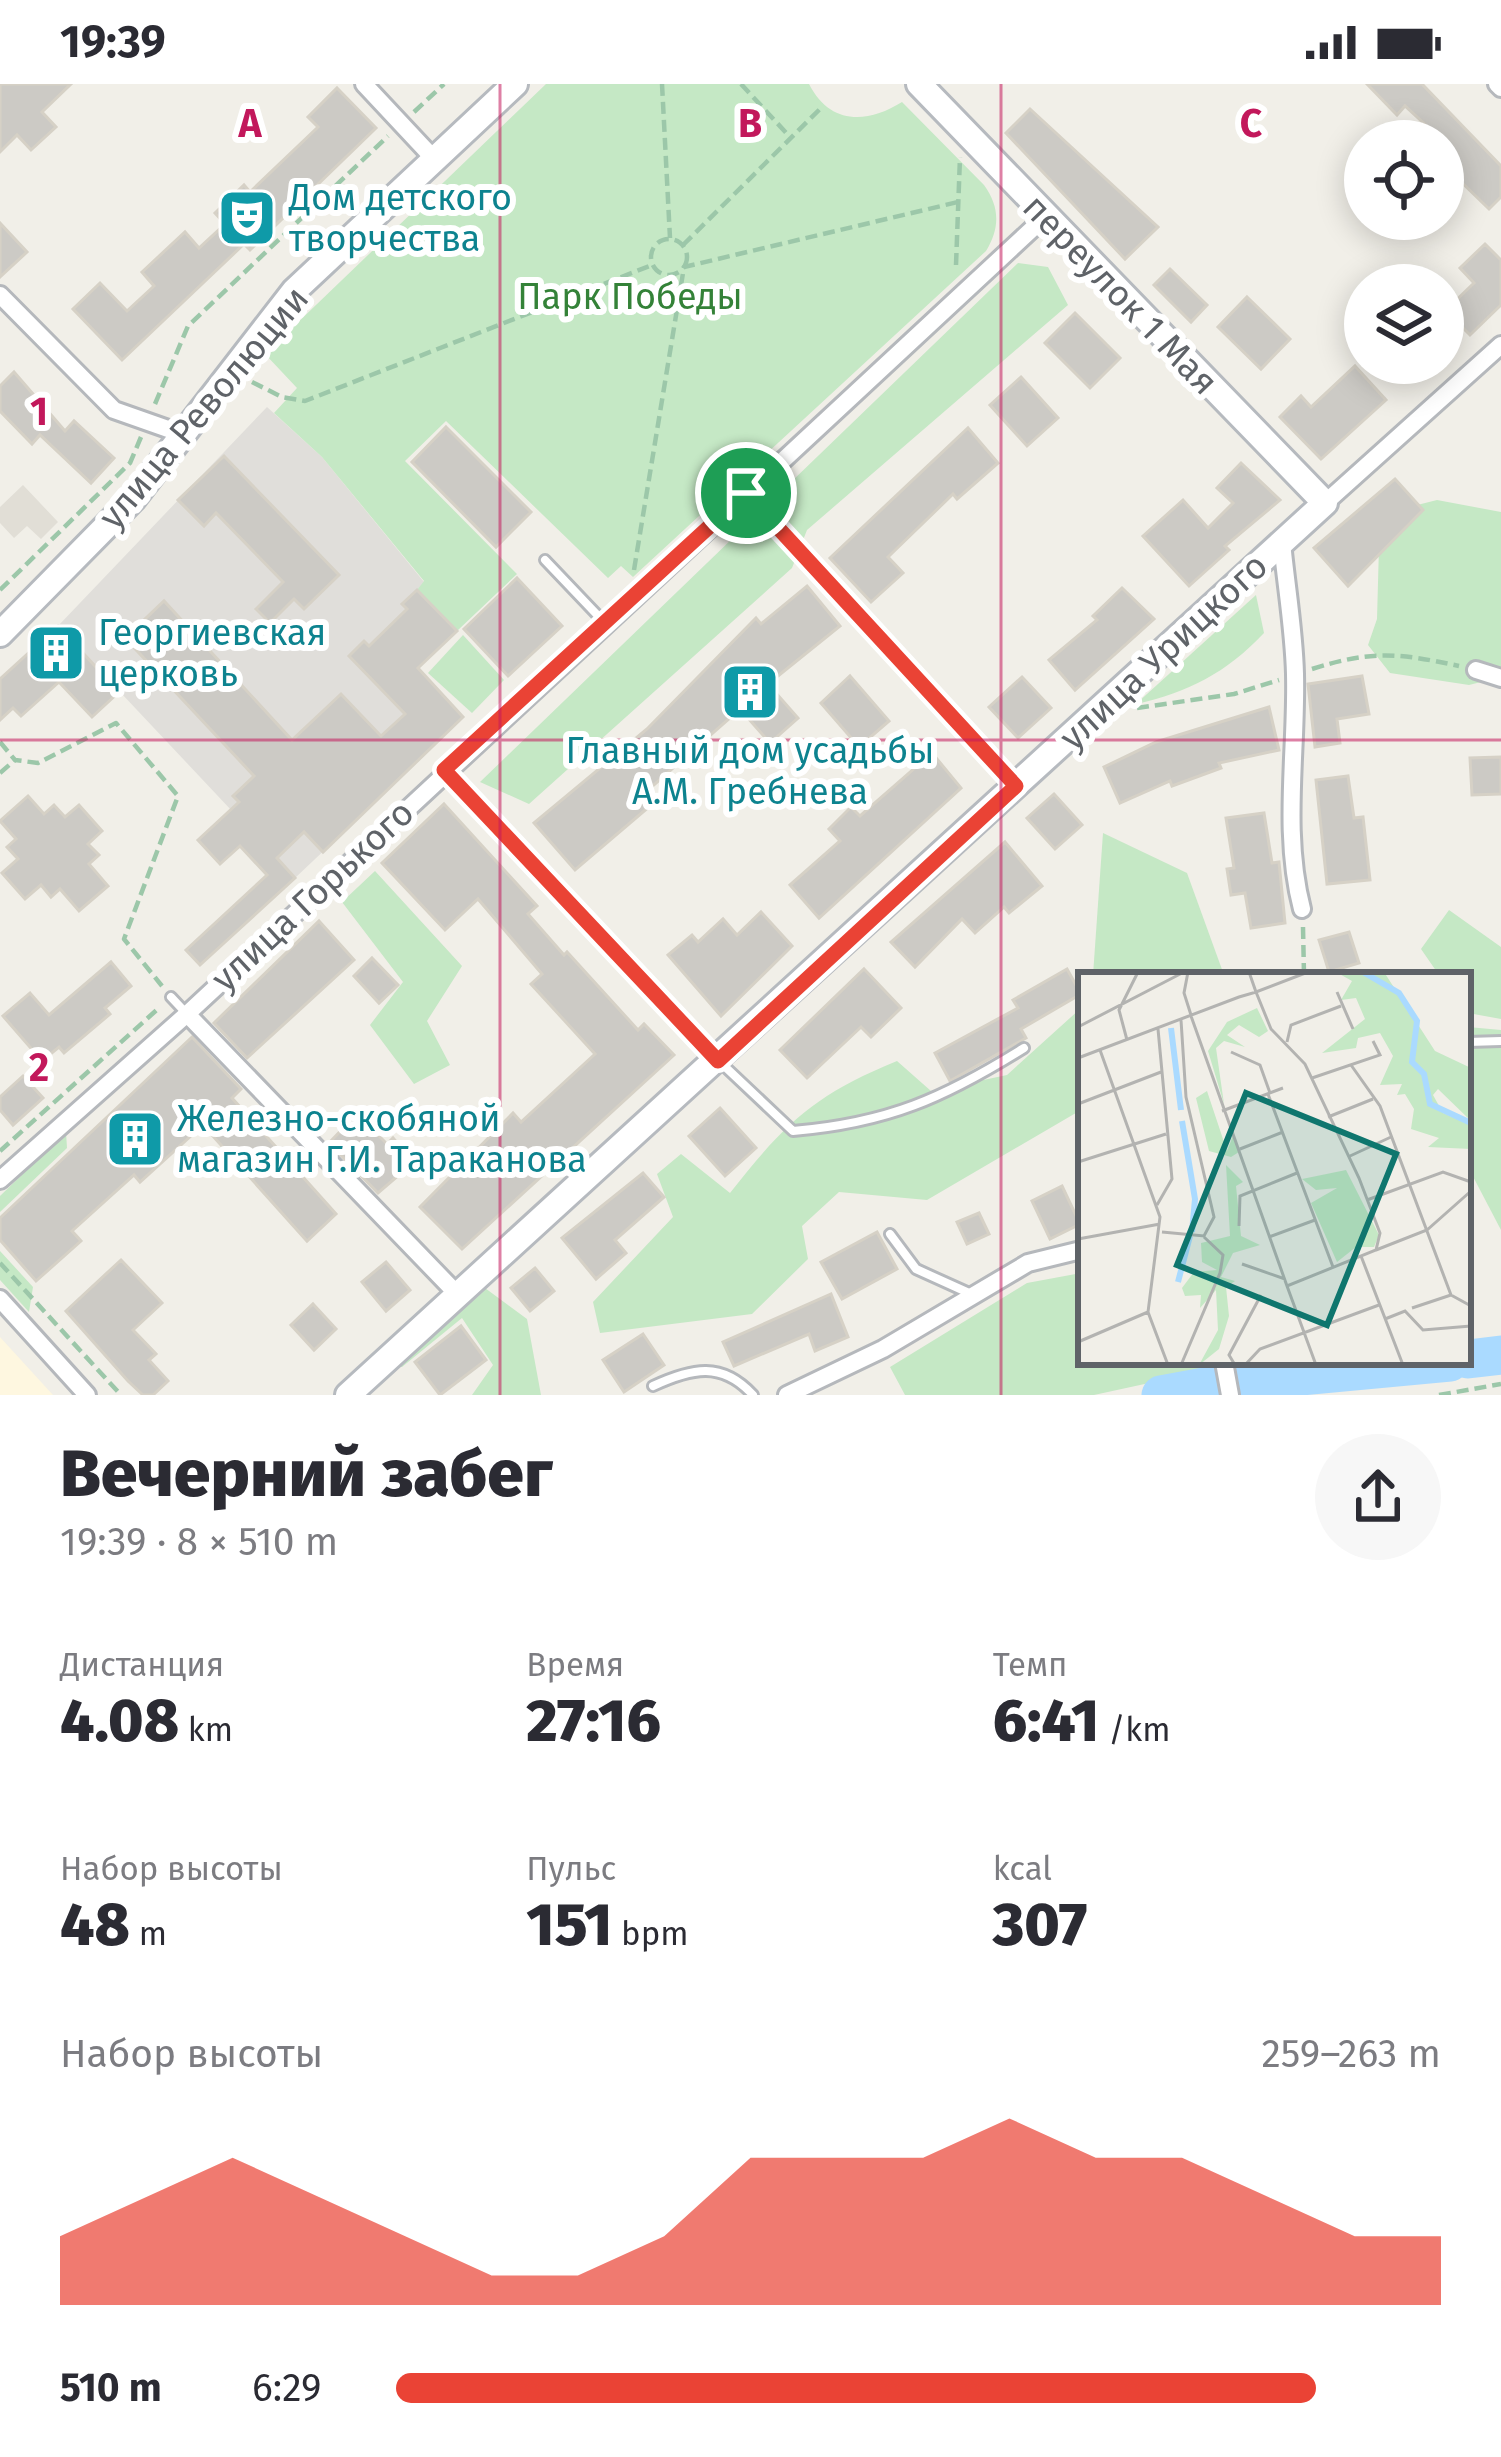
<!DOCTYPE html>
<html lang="ru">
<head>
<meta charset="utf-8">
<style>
	:root { --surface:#fff; --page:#f7f7f7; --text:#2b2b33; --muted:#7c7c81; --accent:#ea4335 }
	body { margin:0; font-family:"Fira Sans",sans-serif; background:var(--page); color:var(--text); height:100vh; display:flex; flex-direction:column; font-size:45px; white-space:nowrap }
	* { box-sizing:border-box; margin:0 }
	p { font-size:39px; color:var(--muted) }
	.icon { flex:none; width:66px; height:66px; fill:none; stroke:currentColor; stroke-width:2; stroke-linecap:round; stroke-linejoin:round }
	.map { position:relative; height:1311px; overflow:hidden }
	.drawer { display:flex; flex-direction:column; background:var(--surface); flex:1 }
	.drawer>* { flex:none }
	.tools { position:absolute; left:1344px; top:36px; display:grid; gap:24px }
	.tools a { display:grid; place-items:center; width:120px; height:120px; border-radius:50%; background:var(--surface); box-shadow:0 6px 30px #0003; font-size:60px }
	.pin { position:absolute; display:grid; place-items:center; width:102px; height:102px; color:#fff; margin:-51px; border:6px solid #fff; border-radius:50%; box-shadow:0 3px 12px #0007 }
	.round { display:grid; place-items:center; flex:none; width:126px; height:126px; border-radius:63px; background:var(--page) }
	.overview { display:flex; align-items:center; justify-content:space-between; height:204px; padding:0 60px }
	h1 { font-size:66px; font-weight:800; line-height:90px }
	.stats { display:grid; grid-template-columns:repeat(3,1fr); gap:18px; height:204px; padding:12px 60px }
	.stats div { display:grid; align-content:center }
	.stats b { font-size:60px; font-weight:800 }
	.stats small { font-size:33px; font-weight:400 }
	.stats p { font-size:33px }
	.chart { height:336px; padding:24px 60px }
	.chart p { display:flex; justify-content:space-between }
	.chart svg { width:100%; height:216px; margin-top:12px; fill:var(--accent); opacity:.7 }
	ul { padding:0 60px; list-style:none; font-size:39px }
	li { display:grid; grid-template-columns:192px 144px 1fr; align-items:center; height:90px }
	li i { height:30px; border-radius:15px; background:var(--accent) }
	.status { display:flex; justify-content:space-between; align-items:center; height:84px; padding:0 60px; background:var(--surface); direction:ltr }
	.status svg { height:33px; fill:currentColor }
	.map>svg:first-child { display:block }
</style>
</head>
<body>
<div class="status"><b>19:39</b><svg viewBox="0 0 49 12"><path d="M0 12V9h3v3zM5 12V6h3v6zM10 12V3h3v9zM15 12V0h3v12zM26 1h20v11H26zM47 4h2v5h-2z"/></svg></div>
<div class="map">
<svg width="1501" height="1311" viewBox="0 0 1501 1311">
	<rect width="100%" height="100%" fill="#f1efe8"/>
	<polygon fill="#fef7e0" points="0,1253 53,1311 0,1311"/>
	<polygon fill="#e0deda" points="267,323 322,373 424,498 418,505 457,547 397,605 443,654 295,794 58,542"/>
	<polygon fill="#e1ded6" points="23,401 58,438 41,455 27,442 14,454 0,439 0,423"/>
	<g fill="#c5e8c5">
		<path d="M 546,0 L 809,0 C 830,41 867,40 902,18 L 984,101 C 1000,123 1000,144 986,167 L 633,493 L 621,482 L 608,494 L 446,337 L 405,377 L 517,490 L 457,547 L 417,506 L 424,497 L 322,373 L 274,329 L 297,304 L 265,270 Z"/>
		<polygon points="1018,179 1048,183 1068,221 807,446 792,484 529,720 480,698"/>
		<polygon points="1437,416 1501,428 1501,593 1469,601 1390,589 1368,561 1377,535 1379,462 1342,440"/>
		<path d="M 1256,511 L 1264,549 C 1226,589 1189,608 1136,620 Z"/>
		<polygon points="463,551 504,596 472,629 428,589"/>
		<polygon points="1103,749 1187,789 1224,891 1093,891"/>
		<polygon points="375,787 462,882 427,937 450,981 414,1000 370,941 403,898 342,818"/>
		<polygon points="1449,826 1501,863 1501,935 1468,929 1468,891 1439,891 1421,865"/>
		<path d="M 1081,924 L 1081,1026 L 927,1116 L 839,1108 L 802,1142 L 808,1175 L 752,1230 L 600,1249 L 593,1218 L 673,1133 L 657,1090 L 681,1070 L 730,1109 C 785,1039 814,1011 897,977 L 931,1007 L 1007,991 Z"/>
		<polygon points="1468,943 1501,946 1501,1146 1468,1083"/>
		<polygon points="66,1048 67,1064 0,1128 0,1112"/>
		<polygon points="0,1167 33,1203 29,1228 0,1196"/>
		<polygon points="1081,1189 1081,1278 1208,1278 1209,1286 1094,1311 905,1311 890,1283 1027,1199"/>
		<polygon points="466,1190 527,1235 541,1311 472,1311 493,1281 462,1234 402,1283 362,1281"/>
	</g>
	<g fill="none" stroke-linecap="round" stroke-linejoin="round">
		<polyline stroke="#aadaff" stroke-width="6" points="1245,1278 1255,1296"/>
		<g stroke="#aadaff" stroke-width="39">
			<polyline points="1468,1275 1501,1271"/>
			<polyline points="1248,1297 1450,1278"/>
			<polyline points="1161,1311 1210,1302"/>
		</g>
	</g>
	<g fill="#cccac5" stroke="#d6d1c6" stroke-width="3">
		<polygon points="0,0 71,0 42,28 56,43 31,66 17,51 0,68"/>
		<polygon points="1367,0 1422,0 1501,82 1501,113 1489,125 1453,90 1461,82 1443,57 1405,22 1397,31"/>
		<polygon points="337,4 376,44 250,166 244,160 122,276 73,225 100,199 127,227 154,202 142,188 185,148 199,164 225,140 215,129 244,101 250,108 318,43 308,33"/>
		<polygon points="1030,25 1158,143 1125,175 1006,49"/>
		<polygon points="0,139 27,168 0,193"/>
		<polygon points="1485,160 1501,176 1501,221 1470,251 1459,240 1443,255 1443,229 1474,199 1460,184"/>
		<polygon points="1170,185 1207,221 1191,238 1154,201"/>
		<polygon points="1247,213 1290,255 1261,285 1218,243"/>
		<polygon points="1075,229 1120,274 1090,304 1045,259"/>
		<polygon points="1355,282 1386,316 1321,375 1280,333 1301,312 1311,323"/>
		<polygon points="14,288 65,347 74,337 114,374 91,399 40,351 32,360 0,327 0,302"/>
		<polygon points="1021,293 1058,334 1027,362 990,321"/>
		<polygon points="446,343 531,428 496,463 412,378"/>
		<polygon points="968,344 998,379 957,415 953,410 888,473 903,489 871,518 830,474"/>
		<polygon points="224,372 339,491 304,525 294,515 270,539 256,525 283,498 216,429 204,442 178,416"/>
		<polygon points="1241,379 1280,416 1225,462 1229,466 1189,502 1143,452 1183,416 1208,444 1233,419 1217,404"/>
		<polygon points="1395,395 1423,426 1348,502 1314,464"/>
		<polygon points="517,494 562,542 508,592 464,545"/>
		<polygon points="807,502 840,542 768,600 798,634 770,659 740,625 648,706 657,716 575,786 534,739 647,645 756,534 761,540"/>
		<polygon points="1122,504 1154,535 1075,606 1049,576 1097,536 1093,532"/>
		<polygon points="417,506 457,547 418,584 463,633 323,768 304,748 277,774 295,794 200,881 186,866 267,791 240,762 220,780 198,756 239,718 233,712 254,692 125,554 164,517 292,656 341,610 381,652 405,630 349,572 364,557 369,562 407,525 402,520"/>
		<polygon points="58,542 119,608 92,633 59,598 21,632 13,624 0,636 0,595"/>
		<polygon points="850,592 889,637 859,663 821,619"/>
		<polygon points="1362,592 1369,630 1337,635 1340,659 1315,663 1308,600"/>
		<polygon points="1022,593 1051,624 1018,654 989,623"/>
		<polygon points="1269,623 1279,666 1219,679 1221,684 1172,702 1170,697 1120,719 1104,683 1156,658"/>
		<polygon points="932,669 961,704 819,834 790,801 840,757 829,745 851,723 860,732"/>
		<polygon points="1501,673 1501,710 1472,711 1470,674"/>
		<polygon points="1348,692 1354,734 1363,733 1370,796 1327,800 1316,696"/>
		<polygon points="1054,710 1082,741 1055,765 1027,734"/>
		<polygon points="28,712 44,730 54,721 65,733 79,721 102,747 88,760 99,771 89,780 108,802 79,827 60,805 51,813 41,801 25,815 2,789 18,775 7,763 16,755 0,737"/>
		<polygon points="444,720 537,822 528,830 564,871 567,868 638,946 644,940 674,971 462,1165 420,1123 513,1029 521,1038 595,970 531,900 542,890 478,815 445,846 382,779"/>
		<polygon points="1264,729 1272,779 1279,778 1285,839 1251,844 1245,809 1231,811 1227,785 1234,784 1226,734"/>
		<polygon points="1005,758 1042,802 1009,829 1004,823 975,849 962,835 915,883 891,858"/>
		<polygon points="761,828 792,862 721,932 668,871 692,851 698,858 723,835 737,851"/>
		<polygon points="319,837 354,876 247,974 214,939"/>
		<polygon points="1349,848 1359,879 1329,888 1319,856"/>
		<polygon points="372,874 398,901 379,919 354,892"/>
		<polygon points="111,878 131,902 105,924 110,930 64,969 59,963 42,977 3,932 30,909 49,931"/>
		<polygon points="864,885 901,924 871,953 861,943 807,994 780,966"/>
		<polygon points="1067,885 1081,910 1021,945 1026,954 950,997 935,969 1018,924 1013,916"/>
		<polygon points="192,953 241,1005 232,1014 336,1130 307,1157 203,1041 140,1098 134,1091 72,1147 81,1157 36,1197 0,1156 0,1134"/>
		<polygon points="23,992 43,1014 13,1041 0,1026 0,1013"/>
		<polygon points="720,1024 756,1064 725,1092 689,1052"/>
		<polygon points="357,1030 387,1060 393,1054 414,1078 378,1109 329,1059"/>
		<polygon points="643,1089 664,1113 615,1156 626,1169 596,1195 562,1154"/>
		<polygon points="1062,1102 1080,1140 1050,1155 1032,1117"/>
		<polygon points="979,1129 989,1150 967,1160 957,1138"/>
		<polygon points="877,1148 897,1185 842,1215 821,1178"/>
		<polygon points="121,1176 162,1219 133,1246 156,1270 149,1276 168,1297 153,1311 143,1311 128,1297 66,1227"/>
		<polygon points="386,1178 410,1206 386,1227 362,1198"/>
		<polygon points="535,1184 554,1207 530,1227 511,1204"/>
		<polygon points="831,1210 848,1253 815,1267 809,1250 734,1282 723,1258"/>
		<polygon points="313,1220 336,1245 314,1266 291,1241"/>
		<polygon points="461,1242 486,1276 440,1311 415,1278"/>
		<polygon points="643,1250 664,1281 624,1308 603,1276"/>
	</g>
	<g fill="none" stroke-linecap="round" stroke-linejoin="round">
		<defs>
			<g id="lane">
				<polyline points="749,412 1011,697"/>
				<polyline points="545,476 604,538"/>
				<polyline points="171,913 186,929"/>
				<polyline points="1468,958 1501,957"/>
				<path d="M 720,978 L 793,1047 C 888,1039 944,1014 1024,964"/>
				<polyline points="890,1150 916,1185 969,1209"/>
				<path d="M 653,1302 C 692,1284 722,1277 753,1311"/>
			</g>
			<g id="street">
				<polyline points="364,0 436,77"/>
				<polyline points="1497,0 1501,4"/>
				<polyline points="0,211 114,326 185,351"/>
				<polyline points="1325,419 1501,261"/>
				<path d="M 1282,458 C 1286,501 1294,546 1295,590 C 1297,668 1282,748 1302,825"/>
				<polyline points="1476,586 1501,594"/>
				<polyline points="444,686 718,977"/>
				<polyline points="187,930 460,1213"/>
				<polyline points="0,1096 187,930 1045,133"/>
				<polyline points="0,1215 87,1311"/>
				<polyline points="1224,1278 1230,1311"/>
				<polyline points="787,1311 883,1265 1028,1179 1081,1166"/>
			</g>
			<g id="secondary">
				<polyline points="0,550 133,415 294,207 515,0"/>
				<polyline points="348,1311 1325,419 919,0"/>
			</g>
		</defs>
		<use href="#lane" stroke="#b5b8bc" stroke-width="14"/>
		<use href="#street" stroke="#b5b8bc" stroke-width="22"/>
		<use href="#secondary" stroke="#b6babf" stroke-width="30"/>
		<g stroke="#9cc7a9" stroke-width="4.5" stroke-dasharray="12 6" stroke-linecap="butt">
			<polyline points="662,0 670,154"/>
			<polyline points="741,0 790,53"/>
			<polyline points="414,28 444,0"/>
			<circle cx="669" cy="173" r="18"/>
			<polyline points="683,161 823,22"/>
			<polyline points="956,181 960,73"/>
			<polyline points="252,298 282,313 305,317 652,181"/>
			<polyline points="155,320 188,242 388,52"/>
			<polyline points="634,486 684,183 958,118"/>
			<polyline points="0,506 130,379 141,353"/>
			<path d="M 1312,585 C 1372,566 1399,569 1459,582"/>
			<polyline points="1137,624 1234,610 1279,596"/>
			<polyline points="0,658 15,676 38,679 116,639 178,712 124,855 162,902"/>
			<polyline points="0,689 15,676"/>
			<polyline points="1303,843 1304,891"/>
			<polyline points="0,1067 160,923"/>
			<polyline points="0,1179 121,1311"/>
			<polyline points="1439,1311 1501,1300"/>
		</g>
		<use href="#lane" stroke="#fff" stroke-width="8"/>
		<use href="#street" stroke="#fff" stroke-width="16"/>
		<use href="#secondary" stroke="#fff" stroke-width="24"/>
	</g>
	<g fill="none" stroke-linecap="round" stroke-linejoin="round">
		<defs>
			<polygon id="route" points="746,409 1016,702 718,977 444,686"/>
		</defs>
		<use href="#route" stroke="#fff" stroke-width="24"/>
		<use href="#route" stroke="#ea4335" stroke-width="15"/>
	</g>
	<path fill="none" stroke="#c2185b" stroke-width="3" stroke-opacity="0.55" d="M 500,0 L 500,1311M 1001,0 L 1001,1311M 0,656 L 1501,656"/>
	<defs>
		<symbol id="theatre-square" viewBox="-11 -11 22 22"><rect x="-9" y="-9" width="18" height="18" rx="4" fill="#0f9aa8" stroke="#fff"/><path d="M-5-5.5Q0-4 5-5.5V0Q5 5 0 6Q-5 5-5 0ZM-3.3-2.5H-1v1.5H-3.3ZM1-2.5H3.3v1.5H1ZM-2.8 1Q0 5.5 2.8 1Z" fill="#fff"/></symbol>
		<symbol id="building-square" viewBox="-11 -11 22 22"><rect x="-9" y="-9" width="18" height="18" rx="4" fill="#0f9aa8" stroke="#fff"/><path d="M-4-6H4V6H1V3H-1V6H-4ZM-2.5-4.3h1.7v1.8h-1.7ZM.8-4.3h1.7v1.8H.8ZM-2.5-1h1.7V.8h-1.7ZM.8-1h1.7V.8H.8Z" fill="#fff"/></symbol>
	</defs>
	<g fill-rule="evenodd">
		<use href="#theatre-square" x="214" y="101" width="66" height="66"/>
		<use href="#building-square" x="23" y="536" width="66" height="66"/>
		<use href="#building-square" x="717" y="575" width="66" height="66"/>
		<use href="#building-square" x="102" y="1022" width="66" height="66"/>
	</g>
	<g text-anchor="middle" stroke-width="12" stroke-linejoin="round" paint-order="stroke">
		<g font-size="36" fill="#0d838f" stroke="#fff" text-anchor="start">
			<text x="289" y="126">Дом детского<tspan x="289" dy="41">творчества</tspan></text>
			<text x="98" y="561">Георгиевская<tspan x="98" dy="41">церковь</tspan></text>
			<text x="750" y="679" text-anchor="middle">Главный дом усадьбы<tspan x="750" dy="41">А.М. Гребнева</tspan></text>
			<text x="177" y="1047">Железно-скобяной<tspan x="177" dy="41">магазин Г.И. Тараканова</tspan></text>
		</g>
		<g font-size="36" fill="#5f6368" stroke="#fff">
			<text transform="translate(1121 210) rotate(46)" y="13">переулок 1 Мая</text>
			<text transform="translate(203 323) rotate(-50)" y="13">улица Революции</text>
			<text transform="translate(1163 567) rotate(-43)" y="13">улица Урицкого</text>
			<text transform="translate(312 811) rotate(-43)" y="13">улица Горького</text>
		</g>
		<g font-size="36" fill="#348238" stroke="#fff">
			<text x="630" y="225">Парк Победы</text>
		</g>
	</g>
	<g transform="translate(1078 888)">
		<rect width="393" height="393" fill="#f1efe8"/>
		<path d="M 258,0 L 306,0 L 357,79 L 393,96 L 393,149 L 360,117 L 355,123 L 365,141 L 393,153 L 393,177 L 350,175 L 361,166 L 333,157 L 336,137 L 327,122 L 319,123 L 324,112 L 302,113 L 315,84 L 302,61 L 280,66 L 278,76 L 244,81 L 287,47 L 278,26 L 263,28 L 274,9 ZM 179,36 L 190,59 L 181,65 L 161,53 L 149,63 L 167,75 L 146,69 L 138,76 L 146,132 L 130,79 L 149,50 ZM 129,119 L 149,179 L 155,164 L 161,180 L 153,185 L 131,179 L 118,126 ZM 148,193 L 165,210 L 158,214 L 163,264 L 182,273 L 155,281 L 143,305 L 157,309 L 148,315 L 151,344 L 141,377 L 121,393 L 140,358 L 138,318 L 122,336 L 123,323 L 107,324 L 104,316 L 116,300 L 139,298 L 124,290 L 123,271 L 152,264 ZM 268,198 L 301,263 L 296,275 L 278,275 L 259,290 L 233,231 L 259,216 L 238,218 L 224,207 Z" fill="#c5e8c5"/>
		<path fill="none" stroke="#aadaff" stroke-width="6" d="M 285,0 L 321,21 L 339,49 L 334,90 L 346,102 L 352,132 L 393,151M 93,56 L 103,138M 104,149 L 117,227 L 114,260M 100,310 L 112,264"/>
		<path fill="none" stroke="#b3b3b1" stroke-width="3" d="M 110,0 L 106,21 L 113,43M 171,0 L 178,20 L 230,0M 259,20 L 275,57M 0,55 L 106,0M 49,68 L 41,38 L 60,0M 209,70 L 213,53 L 263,34M 22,78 L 82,245 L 70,340 L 90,393M 153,80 L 182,93 L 192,121M 0,86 L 161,25 L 178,20 L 193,57 L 227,92 L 281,206 L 302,261 L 298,278 L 209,314 L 113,44M 273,93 L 302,134 L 373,323 L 393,334M 234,106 L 302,83 L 295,69M 190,122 L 255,295M 0,132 L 83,100M 144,139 L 205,116M 250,145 L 295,127M 162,177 L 205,160M 272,184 L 313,165M 0,190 L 88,162M 289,228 L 365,200 L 393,210M 79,233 L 94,207 L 80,57M 161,254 L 162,224 L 219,201M 84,260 L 126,264 L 136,245 L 108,125 L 103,48M 191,265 L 237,248M 0,267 L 82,252M 298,278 L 349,258 L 393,219M 283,284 L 325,393M 164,292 L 207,307M 209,314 L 238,393M 334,336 L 373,323M 307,347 L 327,339 L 345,358 L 393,354M 0,370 L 70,340M 103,393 L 142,301 L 145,283 L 126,265M 157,393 L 151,383 L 183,323M 167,393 L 182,377 L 301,333"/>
		<path fill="#0f766e" fill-opacity="0.15" stroke="#0f766e" stroke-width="6" d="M 168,121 L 318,182 L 249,353 L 99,293 Z"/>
		<rect width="393" height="393" fill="none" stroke="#5f6368" stroke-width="6"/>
	</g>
	<g font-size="39" text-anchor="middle" font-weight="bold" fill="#c2185b" stroke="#fff" stroke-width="12" stroke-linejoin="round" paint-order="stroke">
		<text x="250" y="53">A</text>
		<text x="750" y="53">B</text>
		<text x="1251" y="53">C</text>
		<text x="39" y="341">1</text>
		<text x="39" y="997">2</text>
	</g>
</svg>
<div class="tools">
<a><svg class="icon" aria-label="locate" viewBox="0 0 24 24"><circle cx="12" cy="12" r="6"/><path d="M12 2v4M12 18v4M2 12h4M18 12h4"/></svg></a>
<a><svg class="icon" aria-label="layers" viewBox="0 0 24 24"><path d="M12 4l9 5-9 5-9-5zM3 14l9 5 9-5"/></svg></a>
</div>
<div class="pin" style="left:746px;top:409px;background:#1e9e55"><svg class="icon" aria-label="arrive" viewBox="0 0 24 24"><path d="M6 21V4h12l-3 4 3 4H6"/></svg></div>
</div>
<section class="drawer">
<div class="overview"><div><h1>Вечерний забег</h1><p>19:39 · 8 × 510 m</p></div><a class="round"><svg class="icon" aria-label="share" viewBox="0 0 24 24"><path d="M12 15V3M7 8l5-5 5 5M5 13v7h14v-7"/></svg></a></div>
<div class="stats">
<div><p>Дистанция</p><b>4.08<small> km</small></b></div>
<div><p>Время</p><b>27:16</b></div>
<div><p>Темп</p><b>6:41<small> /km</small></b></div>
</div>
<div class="stats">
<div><p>Набор высоты</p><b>48<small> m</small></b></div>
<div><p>Пульс</p><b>151<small> bpm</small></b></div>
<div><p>kcal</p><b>307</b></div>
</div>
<div class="chart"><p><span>Набор высоты</span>259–263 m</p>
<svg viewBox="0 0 160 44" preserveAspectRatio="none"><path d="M0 44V30L10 22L20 14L30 22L40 30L50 38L60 38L70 30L80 14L90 14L100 14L110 6L120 14L130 14L140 22L150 30L160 30V44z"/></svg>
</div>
<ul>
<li><b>510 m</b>6:29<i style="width:88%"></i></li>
</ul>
</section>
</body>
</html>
